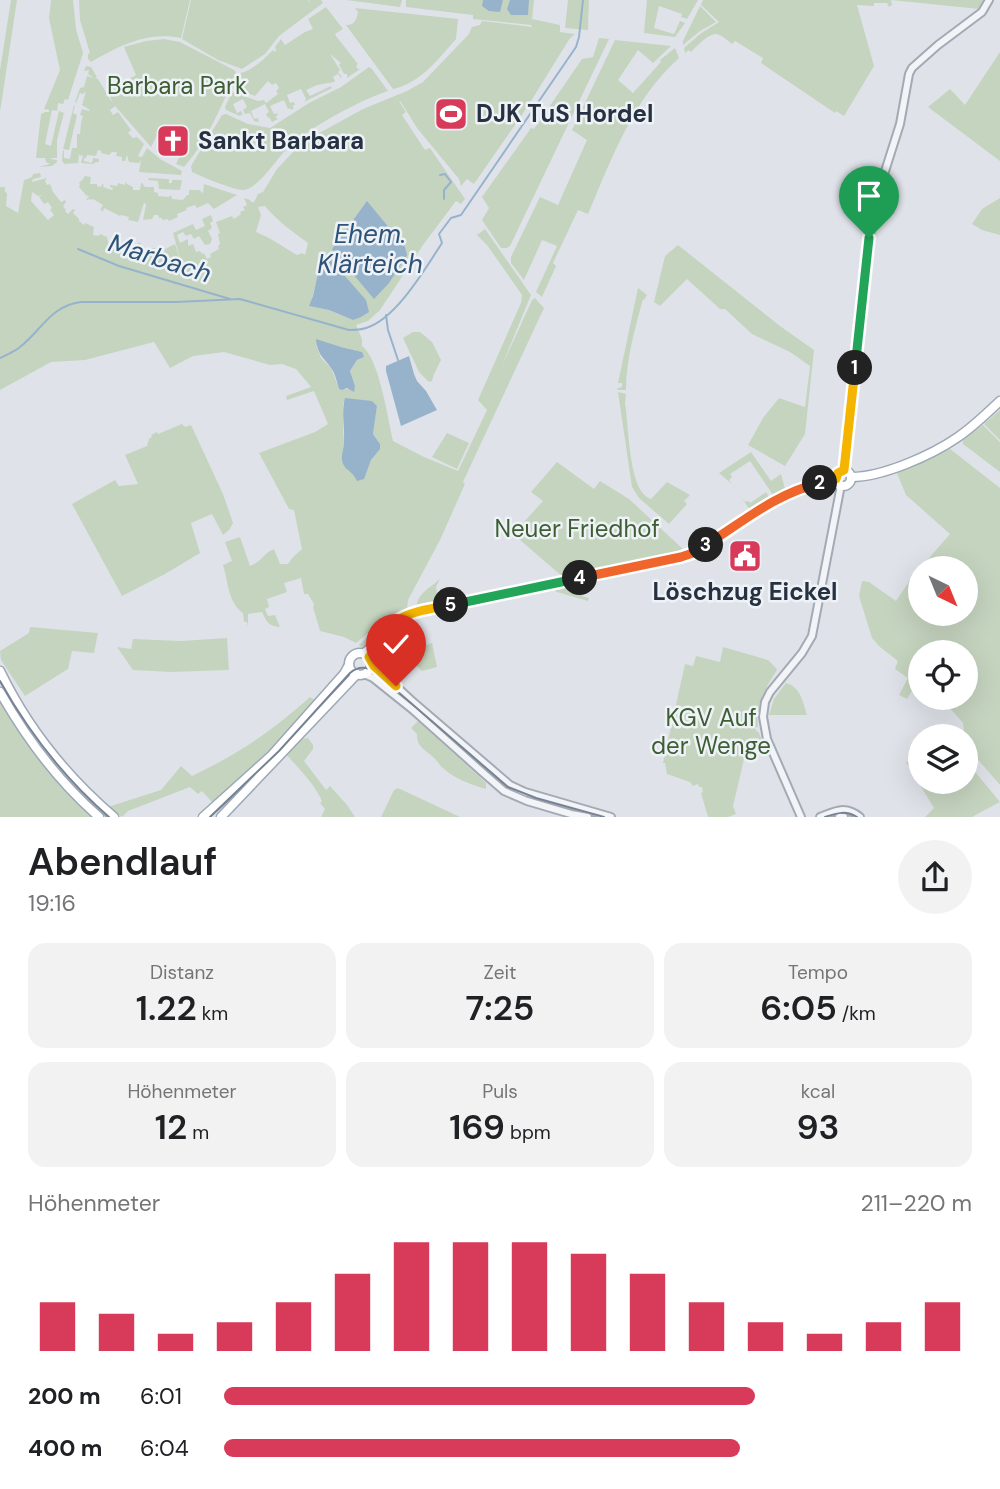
<!DOCTYPE html>
<html lang="de">
<head>
<meta charset="utf-8">
<style>
	:root { --surface:#fff; --page:#f2f2f2; --text:#202124; --muted:#757577; --accent:#d83a5a }
	body { margin:0; font-family:"DM Sans",sans-serif; background:var(--page); color:var(--text); height:100vh; display:flex; flex-direction:column; font-size:26px; white-space:nowrap }
	* { box-sizing:border-box; margin:0 }
	p { font-size:23px; color:var(--muted) }
	.icon { flex:none; width:38px; height:38px; fill:none; stroke:currentColor; stroke-width:2; stroke-linecap:round; stroke-linejoin:round }
	.map { position:relative; height:817px; overflow:hidden }
	.drawer { display:flex; flex-direction:column; background:var(--surface); flex:1 }
	.drawer>* { flex:none }
	.needle { width:46px; rotate:137deg }
	.fabs { position:absolute; left:908px; top:556px; display:grid; gap:14px }
	.fabs a { display:grid; place-items:center; width:70px; height:70px; border-radius:50%; background:var(--surface); box-shadow:0 7px 28px #0002; font-size:35px }
	.pin { position:absolute; display:grid; place-items:center; width:60px; height:60px; color:#fff; margin:-72px -30px; border-radius:50% 50% 50% 0; rotate:-45deg; box-shadow:0 0 7px #0007 }
	.pin .icon { rotate:45deg }
	.km { position:absolute; width:35px; height:35px; margin:-18px; border-radius:50%; background:#222; color:#fff; font-size:19px; line-height:35px; text-align:center }
	.round { display:grid; place-items:center; flex:none; width:74px; height:74px; border-radius:37px; background:var(--page) }
	.summary { display:flex; align-items:center; justify-content:space-between; height:119px; padding:0 28px }
	h1 { font-size:38px; font-weight:600; line-height:52px }
	.figures { display:grid; grid-template-columns:repeat(3,1fr); gap:10px; height:119px; padding:7px 28px }
	.figures div { display:grid; align-content:center; border-radius:18px; background:var(--page); text-align:center }
	.figures b { font-size:35px; font-weight:600 }
	.figures small { font-size:19px; font-weight:400 }
	.figures p { font-size:19px }
	.chart { height:196px; padding:14px 28px }
	.chart p { display:flex; justify-content:space-between }
	.chart svg { width:100%; height:126px; margin-top:7px; stroke:var(--accent); stroke-width:6 }
	ul { padding:0 28px; list-style:none; font-size:23px }
	li { display:grid; grid-template-columns:112px 84px 1fr; align-items:center; height:52px }
	li i { height:18px; border-radius:9px; background:var(--accent) }
	.map>svg:first-child { display:block }
</style>
</head>
<body>
<div class="map">
<svg width="1000" height="817" viewBox="0 0 1000 817">
	<rect width="100%" height="100%" fill="#dfe3e9"/>
	<g fill="#c5d4bf" fill-rule="evenodd">
		<polygon points="11,0 17,0 0,112 0,70"/>
		<polygon points="51,0 73,0 76,29 83,53 68,100 65,99 63,104 58,103 57,111 52,110 45,144 51,146 59,111 64,113 57,140 57,158 51,158 51,159 57,160 57,162 52,166 38,167 50,164 46,162 45,158 36,158 41,114 45,112 49,112 49,110 44,109 60,70 49,18"/>
		<path d="M 79,0 L 190,0 L 181,38 C 147,31 119,46 91,62 L 88,59 L 88,54 L 90,53 L 80,20 Z"/>
		<polygon points="191,0 308,0 311,4 309,0 321,0 323,3 279,36 265,54 242,69 218,60 182,39"/>
		<polygon points="346,0 402,0 400,7"/>
		<path d="M 406,0 L 534,0 L 532,19 L 560,25 L 560,32 L 575,34 L 570,38 L 528,106 L 474,184 L 467,179 L 461,186 L 459,179 L 417,128 L 401,102 L 399,101 L 406,112 L 402,115 L 425,150 L 430,148 L 465,199 L 461,204 L 456,201 L 423,245 L 380,310 L 368,321 L 356,325 L 362,339 L 362,346 C 379,358 388,419 393,441 L 424,457 L 458,471 L 487,410 L 478,400 L 521,303 L 522,295 L 487,245 L 477,235 L 485,229 L 531,295 L 501,368 L 532,300 L 535,298 L 544,308 L 463,482 L 465,484 L 440,540 L 408,600 L 407,610 L 387,622 L 366,646 L 361,647 L 359,645 L 369,636 L 368,633 L 356,643 L 344,637 L 320,631 L 313,607 L 314,604 L 308,594 L 304,594 L 301,578 L 284,583 L 287,592 L 267,599 L 269,607 L 265,609 L 268,616 L 275,615 L 280,627 C 268,626 267,622 262,612 L 248,614 L 248,627 L 247,622 L 244,622 L 243,613 C 228,603 228,581 223,565 L 232,561 L 225,542 L 240,537 L 250,566 C 263,561 262,554 274,549 L 280,564 L 288,564 L 293,557 L 302,549 L 294,510 L 289,509 L 259,453 L 315,432 L 328,424 L 314,391 L 287,400 L 286,396 L 311,387 L 296,369 L 282,364 L 270,365 L 224,352 L 193,356 L 170,368 L 154,342 L 85,360 L 51,362 L 0,390 L 0,187 L 5,187 L 5,192 L 7,193 L 6,206 L 18,213 L 24,180 L 32,177 L 33,174 L 40,173 L 41,177 L 33,179 L 32,182 L 47,178 L 45,181 L 47,185 L 50,184 L 53,192 L 61,202 L 65,200 L 66,202 L 63,206 L 66,210 L 65,211 L 68,214 L 73,209 L 75,210 L 73,213 L 79,219 L 79,221 L 84,225 L 85,223 L 94,227 L 93,235 L 99,236 L 100,234 L 107,237 L 108,242 L 113,245 L 117,240 L 120,241 L 120,243 L 124,245 L 123,248 L 128,250 L 130,244 L 137,246 L 137,243 L 141,243 L 140,252 C 143,253 147,251 148,248 L 155,248 L 158,253 L 164,252 L 165,249 L 175,244 L 181,262 L 173,233 L 193,224 L 196,230 L 205,226 L 202,219 L 211,215 L 213,221 L 210,223 L 212,228 L 208,231 L 212,239 L 210,244 L 205,245 L 199,236 L 194,239 L 191,234 L 186,236 L 183,232 L 177,235 L 180,243 L 188,239 L 188,246 L 193,244 L 196,252 L 200,251 L 202,254 L 204,253 L 207,259 L 211,257 L 210,254 L 219,249 L 218,246 L 220,244 L 218,234 L 220,233 L 216,222 L 232,216 L 234,219 L 241,214 L 240,212 L 245,210 L 243,207 L 247,205 L 244,198 L 250,200 L 251,202 L 254,202 L 258,194 L 263,192 L 277,169 L 293,152 L 312,137 L 363,109 L 407,91 L 423,82 L 469,34 L 472,27 L 480,25 L 482,21 L 532,27 L 531,25 L 473,19 L 473,15 L 406,7 ZM 32,192 L 38,196 L 42,195 L 39,197 L 44,204 L 48,202 L 52,208 L 50,210 L 54,215 L 48,220 L 31,201 ZM 265,206 C 275,219 294,233 308,243 L 305,255 L 302,253 L 297,255 L 269,238 L 256,232 L 261,215 L 258,207 ZM 324,252 L 353,320 L 329,310 L 310,306 ZM 316,345 L 341,347 L 361,352 L 364,357 L 357,360 L 350,371 L 355,386 L 351,389 L 339,389 L 331,368 L 321,358 ZM 343,403 L 377,406 L 373,434 L 380,444 L 369,464 L 354,473 L 344,466 L 342,461 L 344,442 L 343,428 Z"/>
		<polygon points="568,0 589,0 588,30 565,28"/>
		<polygon points="647,0 698,0 687,19 681,17 682,14 659,6 654,28 674,34 680,21 685,23 675,37 644,33"/>
		<path d="M 703,0 L 985,0 L 979,9 L 891,0 L 892,5 L 889,7 L 887,3 L 874,3 L 874,6 L 857,5 L 874,66 L 844,116 L 836,111 L 835,113 L 761,63 L 763,58 L 735,41 L 732,44 C 728,41 722,35 716,34 C 708,34 697,46 691,52 L 689,50 L 685,53 L 684,48 L 700,34 L 719,22 L 701,5 Z"/>
		<polygon points="700,6 716,22 700,31 683,45 683,41"/>
		<path d="M 326,7 L 343,29 L 335,34 L 336,36 L 358,64 L 356,66 L 358,69 L 360,69 L 347,78 L 347,74 L 344,74 L 339,65 L 341,63 L 330,54 L 340,70 L 338,72 L 342,77 L 341,78 L 338,74 L 333,77 L 335,81 L 334,82 L 317,85 L 306,90 L 310,96 L 331,86 L 332,88 L 304,102 L 306,99 L 301,89 L 287,95 L 290,103 L 294,102 L 295,105 L 292,106 L 294,108 L 291,110 L 290,108 L 288,109 L 284,100 L 270,106 L 274,114 L 277,113 L 278,115 L 275,117 L 278,119 L 272,122 L 269,117 L 268,118 L 266,114 L 269,112 L 265,104 L 251,111 L 254,119 L 258,118 L 259,122 L 254,121 L 250,113 L 245,114 L 243,110 L 247,107 L 243,99 L 233,104 L 237,113 L 241,111 L 243,114 L 240,116 L 226,110 L 225,107 L 232,92 L 258,101 L 264,100 L 266,103 L 278,94 L 276,91 L 279,88 L 276,83 L 272,85 L 268,81 L 255,96 L 234,88 L 241,73 C 253,70 264,59 273,50 L 275,52 L 276,51 L 275,47 L 281,39 L 285,45 L 305,32 L 313,29 L 308,19 Z"/>
		<path d="M 355,8 L 458,19 L 456,39 C 438,59 421,83 393,89 L 346,25 C 354,26 357,19 358,12 Z"/>
		<polygon points="599,38 609,39 510,246 507,248 501,248 482,220 489,208 482,197 531,128 534,129 582,59 593,57"/>
		<path d="M 164,39 L 180,42 L 234,70 L 236,72 C 222,105 208,140 184,167 L 176,164 L 187,141 C 183,130 173,128 162,126 L 151,147 L 115,106 L 110,110 L 113,115 L 118,112 L 131,130 L 128,133 L 133,138 L 137,137 L 144,144 L 138,156 L 142,157 L 147,148 L 160,159 L 182,171 L 181,175 L 139,172 L 141,160 L 139,163 L 129,162 L 127,155 L 125,161 L 122,161 L 122,157 L 116,156 L 117,152 L 112,152 L 109,155 L 101,153 L 101,151 L 98,150 L 96,156 L 87,155 L 86,158 L 84,158 L 84,161 L 92,163 L 93,158 L 99,159 L 99,162 L 96,162 L 93,164 L 81,163 L 83,156 L 79,155 L 78,163 L 65,164 L 62,161 L 63,150 L 64,151 L 64,158 L 70,159 L 72,148 L 77,148 L 77,134 L 80,134 L 81,123 L 83,116 L 80,115 L 82,109 L 89,111 L 90,110 L 82,105 L 86,91 L 83,94 L 80,93 L 76,103 L 75,102 L 80,88 L 84,87 L 87,76 L 94,78 L 88,74 L 89,70 L 84,71 L 86,66 L 91,67 L 97,77 L 95,78 L 98,79 L 113,104 L 108,92 L 136,75 L 124,47 L 146,41 Z"/>
		<path d="M 615,40 L 671,46 L 653,63 L 638,50 L 618,80 L 633,93 L 661,62 L 660,60 L 675,48 L 679,58 C 633,99 612,158 588,214 L 578,210 L 553,263 L 556,266 L 542,297 L 536,292 L 557,246 L 542,240 L 524,280 L 511,263 L 511,257 L 540,197 L 558,205 L 587,140 L 572,130 Z"/>
		<polygon points="1000,52 1000,161 928,107 950,89 965,105"/>
		<path d="M 369,67 L 372,69 L 388,91 C 358,101 308,128 286,150 C 275,161 258,189 243,190 C 233,190 203,177 192,172 L 191,166 L 222,115 L 226,114 L 248,124 L 270,128 L 309,103 L 341,87 Z"/>
		<polygon points="74,105 75,106 73,113 77,115 69,150 63,149"/>
		<polygon points="84,176 91,177 90,184 97,184 97,186 101,187 102,184 104,185 103,187 112,190 113,188 110,187 110,185 117,186 118,183 125,185 126,181 127,184 133,187 133,190 140,190 141,183 142,183 145,187 154,187 154,192 158,193 158,196 169,197 171,195 172,199 183,200 187,195 189,195 189,190 200,190 201,192 203,193 204,184 237,195 214,209 208,203 197,208 195,205 186,208 187,210 177,214 178,217 169,221 168,219 162,220 162,218 159,218 158,215 154,215 152,219 143,220 146,204 144,203 138,222 128,220 129,217 121,215 120,216 104,208 103,211 100,210 103,205 93,199 91,200 89,199 87,200 86,199 89,197 87,195 85,197 86,195 79,187 80,185 79,183 84,178"/>
		<polygon points="149,178 169,179 169,183 172,183 172,180 182,180 180,190 159,189 158,181 148,180"/>
		<polygon points="1000,198 1000,235 982,230 972,224 982,209"/>
		<polygon points="678,245 780,326 814,350 805,434 785,466 748,445 763,418 779,398 805,407 810,366 790,352 752,334 725,309 720,309 687,279 660,306 654,302 665,256"/>
		<path d="M 638,288 L 647,295 L 644,300 L 643,299 C 635,328 626,360 626,390 L 617,390 L 618,388 L 622,387 L 622,383 L 618,383 Z"/>
		<polygon points="413,332 420,332 432,342 441,360 434,374 432,381 429,382 419,372 403,338"/>
		<path d="M 618,392 L 626,394 L 625,403 C 629,425 628,492 651,499 L 667,482 L 690,495 L 684,501 L 687,504 L 669,524 L 639,498 L 632,487 Z"/>
		<polygon points="1000,410 1000,440 984,424"/>
		<polygon points="182,424 185,427 191,425 223,494 233,523 229,530 223,535 212,514 191,523 200,553 165,574 122,596 72,504 115,480 119,486 138,484 125,455 147,446 149,439 152,437 151,435 157,432 158,434"/>
		<polygon points="983,425 1000,442 1000,472 963,444 963,440"/>
		<polygon points="447,433 469,443 457,469 432,457"/>
		<path d="M 950,449 L 1000,488 L 1000,785 L 966,746 L 966,737 L 957,736 L 964,730 L 963,723 L 941,698 L 966,698 L 966,653 L 920,653 L 920,685 L 916,683 L 907,699 L 899,695 L 908,678 L 895,669 L 898,661 L 880,647 L 872,638 L 859,596 L 862,581 L 869,582 L 896,601 L 910,580 L 950,534 L 906,495 L 897,473 ZM 920,569 L 966,569 L 966,614 L 920,614 Z"/>
		<polygon points="751,452 771,481 781,474 785,489 773,495 750,461 730,474 732,477 729,480 745,502 748,501 750,503 766,492 769,497 750,510 733,485 719,473"/>
		<polygon points="557,462 594,489 600,481 629,499 684,550 563,577 513,534 543,501 531,492"/>
		<path d="M 440,579 L 436,587 L 437,593 L 470,596 L 422,608 L 417,606 C 416,595 432,586 440,579 Z"/>
		<polygon points="589,581 590,586 582,588 582,596 589,598 588,601 557,592 554,589 557,588 557,590 561,590 560,587"/>
		<polygon points="30,627 98,633 94,653 72,651 68,669 25,696 1,660 0,651 29,633"/>
		<polygon points="227,638 229,670 171,672 133,670 117,647 131,649 133,639 181,641"/>
		<polygon points="432,643 437,667 422,671 408,658 417,649"/>
		<path d="M 723,647 L 768,660 L 776,668 L 777,670 C 765,689 756,703 758,727 L 754,728 L 759,733 L 764,746 L 745,755 L 733,806 L 736,814 L 728,817 L 708,817 L 701,793 L 703,792 L 702,787 L 699,787 L 698,784 L 693,786 L 690,782 L 667,774 L 665,763 L 663,763 L 685,664 L 693,666 L 696,656 L 720,662 Z"/>
		<path d="M 786,683 C 801,687 803,703 807,715 L 769,715 L 774,699 Z"/>
		<path d="M 310,697 L 316,701 L 281,742 L 214,802 L 212,802 L 202,791 L 198,794 L 190,787 L 128,811 L 122,817 L 108,807 L 161,790 L 181,766 L 192,776 C 238,754 272,731 310,697 Z"/>
		<polygon points="0,699 94,817 0,817"/>
		<path d="M 418,721 L 486,783 L 486,789 C 472,785 455,779 444,769 C 441,767 439,763 436,760 C 428,751 416,748 417,734 L 411,728 Z"/>
		<path d="M 308,738 L 313,745 L 313,749 L 304,761 L 326,790 L 330,786 L 347,805 L 355,817 L 321,817 L 325,809 L 320,803 L 322,801 C 314,783 299,769 286,754 L 301,739 Z"/>
		<polygon points="920,753 920,782 966,782 966,761 1000,802 972,817 925,817 934,808 906,762"/>
		<polygon points="398,788 460,817 381,817 394,790"/>
	</g>
	<g fill="#97b3cc">
		<polygon points="483,0 503,0 500,12 489,11 482,6"/>
		<polygon points="510,0 529,0 528,15 511,15 507,9"/>
		<polygon points="367,201 405,247 407,255 389,283 374,299 332,249"/>
		<polygon points="323,251 366,300 369,312 361,317 353,320 329,310 309,306 313,296"/>
		<path d="M 316,339 L 341,347 L 362,352 L 364,357 L 357,360 L 350,371 L 355,386 L 354,392 L 347,388 L 342,390 L 339,389 C 337,383 336,377 333,371 C 326,359 317,356 316,339 Z"/>
		<polygon points="409,356 414,374 417,381 426,391 437,410 401,426 386,371 386,366"/>
		<path d="M 345,398 L 372,401 L 377,406 L 373,434 L 380,444 L 380,449 L 371,460 L 364,479 L 357,481 C 352,470 346,471 343,464 C 340,457 344,449 344,442 C 345,427 341,413 345,398 Z"/>
	</g>
	<g fill="none" stroke-linecap="round" stroke-linejoin="round">
		<g stroke="#97b3cc" stroke-width="2">
			<polyline points="440,175 445,174 451,182 444,190 444,199"/>
			<polyline points="78,249 119,266 230,299"/>
			<polyline points="386,315 388,330 398,360"/>
			<path d="M 0,358 C 6,355 14,352 20,347 C 42,330 50,306 81,302 L 176,302 L 240,299 L 349,330 C 355,330 360,330 366,328 C 396,319 425,269 442,243 L 439,234 L 451,218 L 461,215 L 576,47 L 579,37 L 583,0"/>
		</g>
		<defs>
			<g id="minor">
				<polyline points="844,470 873,209 900,124 909,74 912,68 938,45 982,12 989,0"/>
				<polyline points="371,663 411,700 510,785 525,792 611,817"/>
				<polyline points="364,674 373,678 413,710 481,771 504,791 527,801 571,814 588,817"/>
				<polyline points="801,817 767,739 763,717 765,702 770,692 802,653 812,636 841,485"/>
				<path d="M 820,817 C 836,811 845,805 860,817"/>
				<polyline points="839,817 844,817"/>
			</g>
			<g id="major">
				<circle cx="843" cy="478" r="8"/>
				<path d="M 851,477 C 883,477 932,455 958,437 C 973,427 986,414 1000,401"/>
				<circle cx="360" cy="664" r="11"/>
				<path d="M 364,653 C 379,643 388,625 405,616 L 473,600 L 681,557 C 716,545 742,517 774,500 C 794,490 814,485 836,479"/>
				<path d="M 0,671 C 27,727 66,776 114,817"/>
				<path d="M 0,692 C 26,738 59,782 99,817"/>
				<polyline points="203,817 272,755 344,674 349,665"/>
				<polyline points="221,817 357,674"/>
			</g>
		</defs>
		<use href="#minor" stroke="#a4aab3" stroke-width="10"/>
		<use href="#major" stroke="#9da8b6" stroke-width="11"/>
		<use href="#minor" stroke="#f2f4f7" stroke-width="6"/>
		<use href="#major" stroke="#fff" stroke-width="8"/>
		<g stroke="#778394" stroke-width="2">
			<path d="M 0,681 C 29,733 64,778 109,817"/>
			<path d="M 210,817 L 279,751 L 350,673 C 358,666 366,666 375,672 L 508,787 L 536,798 L 604,817"/>
			<path d="M 825,817 C 837,813 846,810 857,817"/>
		</g>
	</g>
	<g fill="none" stroke-linecap="round" stroke-linejoin="round">
		<defs>
			<polyline id="split-1" points="855,368 869,238"/>
			<polyline id="split-2" points="820,483 836,479 838,473 844,470 855,368"/>
			<path id="split-3" d="M 706,545 C 744,521 777,493 820,483"/>
			<polyline id="split-4" points="580,578 681,557 693,553 706,545"/>
			<polyline id="split-5" points="451,605 580,578"/>
			<path id="split-6" d="M 396,686 L 374,666 L 369,657 C 378,645 385,630 397,621 C 409,611 436,608 451,605"/>
		</defs>
		<use href="#split-1" stroke="#fff" stroke-width="14"/>
		<use href="#split-2" stroke="#fff" stroke-width="14"/>
		<use href="#split-3" stroke="#fff" stroke-width="14"/>
		<use href="#split-4" stroke="#fff" stroke-width="14"/>
		<use href="#split-5" stroke="#fff" stroke-width="14"/>
		<use href="#split-6" stroke="#fff" stroke-width="14"/>
		<use href="#split-1" stroke="#22a559" stroke-width="9"/>
		<use href="#split-2" stroke="#f5b400" stroke-width="9"/>
		<use href="#split-3" stroke="#f0652b" stroke-width="9"/>
		<use href="#split-4" stroke="#f0652b" stroke-width="9"/>
		<use href="#split-5" stroke="#22a559" stroke-width="9"/>
		<use href="#split-6" stroke="#f5b400" stroke-width="9"/>
	</g>
	<defs>
		<symbol id="stadium-square" viewBox="-11 -11 22 22"><rect x="-9" y="-9" width="18" height="18" rx="4" fill="#d83a5a" stroke="#eef2f7"/><path d="M0-5a6.5 5 0 1 0 0 10a6.5 5 0 1 0 0-10ZM-3.5-1.8h7v3.6h-7Z" fill="#fff"/></symbol>
		<symbol id="church-square" viewBox="-11 -11 22 22"><rect x="-9" y="-9" width="18" height="18" rx="4" fill="#d83a5a" stroke="#eef2f7"/><path d="M-1.2-6h2.4v3.5h3.3v2.4h-3.3V6h-2.4V-.1h-3.3v-2.4h3.3Z" fill="#fff"/></symbol>
		<symbol id="civic-square" viewBox="-11 -11 22 22"><rect x="-9" y="-9" width="18" height="18" rx="4" fill="#d83a5a" stroke="#eef2f7"/><path d="M-.6-6.5H3V-4.5H.6V-3L4-1V1h2V6H-6V1h2V-1L-.6-3ZM-1.2 2.5V6h2.4V2.5Z" fill="#fff"/></symbol>
	</defs>
	<g fill-rule="evenodd">
		<use href="#stadium-square" x="432" y="95" width="38" height="38"/>
		<use href="#church-square" x="154" y="122" width="38" height="38"/>
		<use href="#civic-square" x="726" y="537" width="38" height="38"/>
	</g>
	<g text-anchor="middle" stroke-width="5" stroke-linejoin="round" paint-order="stroke">
		<g font-size="24" fill="#3d5e33" stroke="#eef2f7">
			<text x="177" y="94">Barbara Park</text>
			<text x="577" y="537">Neuer Friedhof</text>
			<text x="711" y="726">KGV Auf<tspan x="711" dy="28">der Wenge</tspan></text>
		</g>
		<g font-size="24" font-weight="bold" fill="#263241" stroke="#eef2f7" text-anchor="start">
			<text x="476" y="122">DJK TuS Hordel</text>
			<text x="198" y="149">Sankt Barbara</text>
			<text x="745" y="600" text-anchor="middle">Löschzug Eickel</text>
		</g>
		<g font-size="26" font-style="italic" fill="#2e5378" stroke="#eef2f7">
			<text x="370" y="243">Ehem.<tspan x="370" dy="30">Klärteich</tspan></text>
			<text transform="translate(160 258) rotate(18)" y="9">Marbach</text>
		</g>
	</g>
</svg>
<div class="fabs">
<a><svg class="needle" viewBox="-14 -14 28 28"><path d="M0-13l5 13h-10z" fill="#e53935"/><path d="M0 13l5-13h-10z" fill="#757577"/></svg></a>
<a><svg class="icon" aria-label="locate" viewBox="0 0 24 24"><circle cx="12" cy="12" r="6"/><path d="M12 2v4M12 18v4M2 12h4M18 12h4"/></svg></a>
<a><svg class="icon" aria-label="layers" viewBox="0 0 24 24"><path d="M12 4l9 5-9 5-9-5zM3 14l9 5 9-5"/></svg></a>
</div>
<div class="pin" style="left:869px;top:238px;background:#1e9e55"><svg class="icon" aria-label="arrive" viewBox="0 0 24 24"><path d="M6 21V4h12l-3 4 3 4H6"/></svg></div>
<div class="pin" style="left:396px;top:686px;background:#d93025"><svg class="icon" aria-label="check" viewBox="0 0 24 24"><path d="M5 12l5 5 9-10"/></svg></div>
<b class="km" style="left:855px;top:368px">1</b>
<b class="km" style="left:820px;top:483px">2</b>
<b class="km" style="left:706px;top:545px">3</b>
<b class="km" style="left:580px;top:578px">4</b>
<b class="km" style="left:451px;top:605px">5</b>
</div>
<section class="drawer">
<div class="summary"><div><h1>Abendlauf</h1><p>19:16</p></div><a class="round"><svg class="icon" aria-label="share" viewBox="0 0 24 24"><path d="M12 15V3M7 8l5-5 5 5M5 13v7h14v-7"/></svg></a></div>
<div class="figures">
<div><p>Distanz</p><b>1.22<small> km</small></b></div>
<div><p>Zeit</p><b>7:25</b></div>
<div><p>Tempo</p><b>6:05<small> /km</small></b></div>
</div>
<div class="figures">
<div><p>Höhenmeter</p><b>12<small> m</small></b></div>
<div><p>Puls</p><b>169<small> bpm</small></b></div>
<div><p>kcal</p><b>93</b></div>
</div>
<div class="chart"><p><span>Höhenmeter</span>211–220 m</p>
<svg viewBox="0 0 160 44" preserveAspectRatio="none"><path d="M5 44V27M15 44V31M25 44V38M35 44V34M45 44V27M55 44V17M65 44V6M75 44V6M85 44V6M95 44V10M105 44V17M115 44V27M125 44V34M135 44V38M145 44V34M155 44V27"/></svg>
</div>
<ul>
<li><b>200 m</b>6:01<i style="width:71%"></i></li>
<li><b>400 m</b>6:04<i style="width:69%"></i></li>
</ul>
</section>
</body>
</html>
